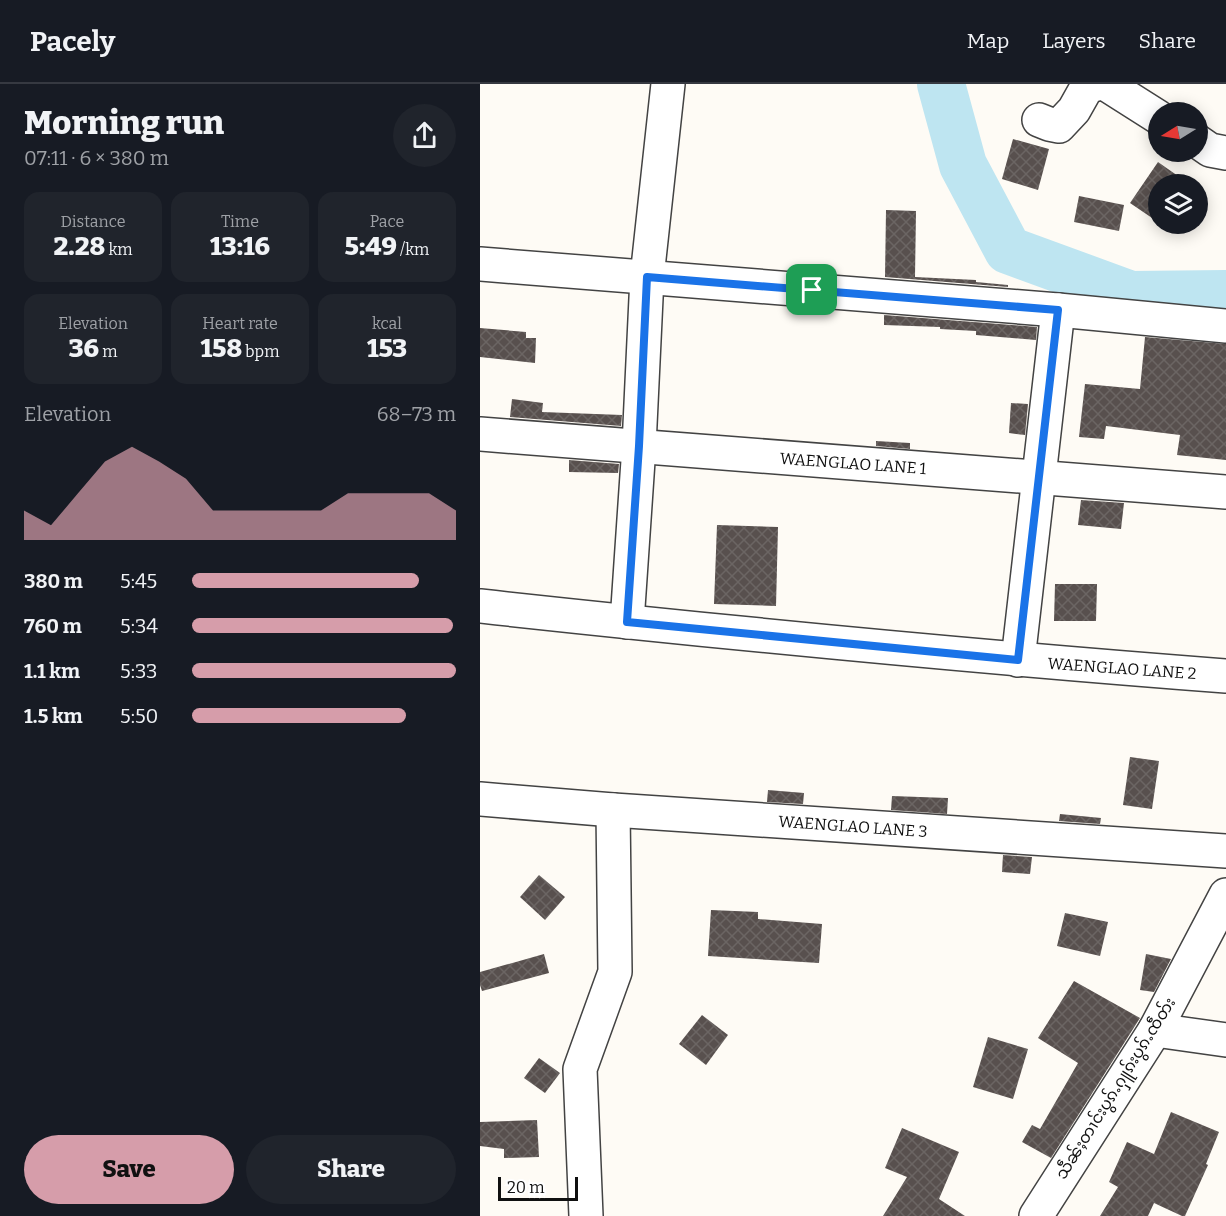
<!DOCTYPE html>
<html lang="en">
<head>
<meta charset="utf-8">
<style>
	:root { --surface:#171b24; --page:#20242c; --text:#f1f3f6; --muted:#9ea1a6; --line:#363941; --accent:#d69daa }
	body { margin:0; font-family:Bitter,"Noto Sans Myanmar",serif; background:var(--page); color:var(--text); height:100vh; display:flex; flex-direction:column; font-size:22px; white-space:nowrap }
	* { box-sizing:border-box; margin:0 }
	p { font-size:20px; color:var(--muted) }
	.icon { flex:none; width:33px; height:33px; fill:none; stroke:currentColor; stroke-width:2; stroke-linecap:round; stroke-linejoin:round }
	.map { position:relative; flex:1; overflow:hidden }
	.sheet { display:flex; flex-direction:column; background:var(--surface); width:480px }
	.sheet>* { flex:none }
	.needle { width:39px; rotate:259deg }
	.tools { position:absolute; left:668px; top:18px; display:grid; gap:12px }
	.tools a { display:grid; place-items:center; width:60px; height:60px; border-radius:50%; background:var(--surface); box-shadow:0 3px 15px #0003; font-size:30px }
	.scale { position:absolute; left:18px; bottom:15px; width:80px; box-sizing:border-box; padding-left:6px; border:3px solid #101010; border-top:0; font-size:16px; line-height:21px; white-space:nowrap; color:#101010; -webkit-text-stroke:4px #fff; paint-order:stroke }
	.pin { position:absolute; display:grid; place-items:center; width:51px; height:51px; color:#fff; margin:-26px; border-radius:12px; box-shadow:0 3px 9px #0006 }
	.round { display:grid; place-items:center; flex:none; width:63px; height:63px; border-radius:32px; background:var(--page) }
	.overview { display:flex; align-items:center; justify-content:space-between; height:102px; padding:0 24px }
	h1 { font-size:33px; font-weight:800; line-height:45px }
	.metrics { display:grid; grid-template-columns:repeat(3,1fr); gap:9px; height:102px; padding:6px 24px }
	.metrics div { display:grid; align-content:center; border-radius:15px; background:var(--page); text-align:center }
	.metrics b { font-size:26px; font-weight:800 }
	.metrics small { font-size:16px; font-weight:400 }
	.metrics p { font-size:16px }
	.chart { height:168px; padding:12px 24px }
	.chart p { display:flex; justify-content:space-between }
	.chart svg { width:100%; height:108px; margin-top:6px; fill:var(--accent); opacity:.7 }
	.action { display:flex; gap:12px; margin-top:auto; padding:12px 24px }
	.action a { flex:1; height:69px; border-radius:36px; background:var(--accent); color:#111; font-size:24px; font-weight:800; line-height:69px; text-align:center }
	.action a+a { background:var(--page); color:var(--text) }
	ul { padding:0 24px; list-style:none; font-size:20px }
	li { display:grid; grid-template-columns:96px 72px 1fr; align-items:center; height:45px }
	li i { height:15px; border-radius:8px; background:var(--accent) }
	header { display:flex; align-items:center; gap:36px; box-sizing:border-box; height:84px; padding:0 30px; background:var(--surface); border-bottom:2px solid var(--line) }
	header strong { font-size:28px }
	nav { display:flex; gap:33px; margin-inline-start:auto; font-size:21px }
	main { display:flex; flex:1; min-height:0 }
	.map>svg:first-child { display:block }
</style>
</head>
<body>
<header>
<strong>Pacely</strong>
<nav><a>Map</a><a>Layers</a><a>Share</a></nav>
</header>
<main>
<section class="sheet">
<div class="overview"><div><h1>Morning run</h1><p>07:11 · 6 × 380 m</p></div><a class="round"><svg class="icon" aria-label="share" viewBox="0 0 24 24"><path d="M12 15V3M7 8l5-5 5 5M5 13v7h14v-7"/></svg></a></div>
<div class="metrics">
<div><p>Distance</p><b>2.28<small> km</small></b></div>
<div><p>Time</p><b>13:16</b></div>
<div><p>Pace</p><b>5:49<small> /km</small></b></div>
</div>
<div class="metrics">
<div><p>Elevation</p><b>36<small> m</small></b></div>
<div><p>Heart rate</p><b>158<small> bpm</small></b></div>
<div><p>kcal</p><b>153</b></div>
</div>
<div class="chart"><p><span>Elevation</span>68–73 m</p>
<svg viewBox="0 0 160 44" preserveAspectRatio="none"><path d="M0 44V32L10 38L20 25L30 12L40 6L50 12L60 19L70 32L80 32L90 32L100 32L110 32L120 25L130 25L140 25L150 25L160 32V44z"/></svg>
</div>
<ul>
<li><b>380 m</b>5:45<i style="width:86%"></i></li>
<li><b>760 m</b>5:34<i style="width:99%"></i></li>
<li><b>1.1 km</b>5:33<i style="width:100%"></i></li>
<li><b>1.5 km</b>5:50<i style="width:81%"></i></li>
</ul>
<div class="action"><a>Save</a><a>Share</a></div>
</section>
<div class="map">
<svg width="746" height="1132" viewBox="0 0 746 1132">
	<defs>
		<pattern id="building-cross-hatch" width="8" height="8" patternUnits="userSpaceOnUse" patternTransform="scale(1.5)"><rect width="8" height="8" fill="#58504e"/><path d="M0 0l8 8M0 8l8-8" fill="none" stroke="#6b6563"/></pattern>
	</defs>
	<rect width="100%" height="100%" fill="#fefbf5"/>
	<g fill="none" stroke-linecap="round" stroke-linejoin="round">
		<polyline stroke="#bee5f1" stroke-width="48" points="461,0 483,81 528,166 651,211 746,210"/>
	</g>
	<g fill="url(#building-cross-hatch)">
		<polygon points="533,55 569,65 558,106 522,95"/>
		<polygon points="678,78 708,99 707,100 678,100 678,136 675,136 650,119"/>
		<polygon points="599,112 644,121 639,147 594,138"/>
		<polygon points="406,126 436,127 435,193 496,196 496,198 528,201 528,203 405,193"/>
		<polygon points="404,231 557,243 556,256 496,251 496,247 460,245 460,243 404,241"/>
		<polygon points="0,244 46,248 46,254 56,254 55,279 0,273"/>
		<polygon points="665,253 746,260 746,376 697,371 700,351 626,342 624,355 599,353 605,300 660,305"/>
		<polygon points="32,315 63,319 62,328 142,331 141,342 30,333"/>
		<polygon points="531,319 548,320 545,351 529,349"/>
		<polygon points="396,357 430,359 430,365 396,362"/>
		<polygon points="89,376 139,380 138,389 89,388"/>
		<polygon points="601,416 644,419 641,445 598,441"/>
		<polygon points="237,441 298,443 296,522 234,520"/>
		<polygon points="575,500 617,500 616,537 574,537"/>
		<polygon points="650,673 679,677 672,725 643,721"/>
		<polygon points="288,706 324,709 323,720 287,718"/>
		<polygon points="412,712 468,714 467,730 411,726"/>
		<polygon points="580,730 621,734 620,740 579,737"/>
		<polygon points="523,771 552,773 550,790 522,788"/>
		<polygon points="59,791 85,813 65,836 40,813"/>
		<polygon points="231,826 278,828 278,835 342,840 339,879 228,872"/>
		<polygon points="585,829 628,838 620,872 577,862"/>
		<polygon points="64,870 69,889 2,907 0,901 0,888"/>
		<polygon points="666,870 691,875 674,908 660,906"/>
		<polygon points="594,897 660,934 571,1074 542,1058 552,1041 560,1045 598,979 558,954"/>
		<polygon points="222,931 248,951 226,981 199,960"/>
		<polygon points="508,953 548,965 533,1015 493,1003"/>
		<polygon points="59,974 80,989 65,1009 44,994"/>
		<polygon points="691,1028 739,1048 726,1080 728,1081 705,1132 702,1132 674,1119 668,1132 620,1132 638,1103 629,1098 647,1058 674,1070"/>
		<polygon points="57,1036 59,1073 24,1074 24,1065 0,1062 0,1038"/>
		<polygon points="422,1044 479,1068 459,1115 485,1132 403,1132 427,1093 405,1084"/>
	</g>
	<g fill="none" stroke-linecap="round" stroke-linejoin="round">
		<defs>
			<g id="minor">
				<polyline points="626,0 678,33"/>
				<polyline points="559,36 569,40 579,42 594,26 607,3 617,0"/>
				<polyline points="717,57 730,66 746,69"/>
				<polyline points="0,180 578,226 746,242"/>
				<polyline points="0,350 746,408"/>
				<path d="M 0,522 C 248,549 497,573 746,592"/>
				<polyline points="147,538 159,362 167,193 188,0"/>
				<polyline points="538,576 578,226"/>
				<polyline points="0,715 133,726 746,767"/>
				<polyline points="675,946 746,956"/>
				<polyline points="106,1132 100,985 135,888 133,726"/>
				<polyline points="556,1132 675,946 746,811"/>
			</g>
		</defs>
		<use href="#minor" stroke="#434343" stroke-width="36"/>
		<use href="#minor" stroke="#fff" stroke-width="33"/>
	</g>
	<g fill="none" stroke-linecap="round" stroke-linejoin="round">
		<defs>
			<polygon id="route" points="167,193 578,226 538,576 147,538 159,362"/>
		</defs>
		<use href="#route" stroke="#fff" stroke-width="12"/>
		<use href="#route" stroke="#1a73e8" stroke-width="8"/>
	</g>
	<g text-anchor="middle" stroke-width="6" stroke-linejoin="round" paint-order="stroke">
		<g font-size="16" fill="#101010" stroke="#fff">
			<text transform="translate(373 379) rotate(4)" y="6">WAENGLAO LANE 1</text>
			<text transform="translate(642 584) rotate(4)" y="6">WAENGLAO LANE 2</text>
			<text transform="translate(373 742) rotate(4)" y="6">WAENGLAO LANE 3</text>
			<text transform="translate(635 1004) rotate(-58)" y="6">သဵၼ်ႈတၢင်းပွၵ်ႉႁူၵ်းပွၵ်ႉၸဵတ်း</text>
		</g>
	</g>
</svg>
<div class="tools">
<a><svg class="needle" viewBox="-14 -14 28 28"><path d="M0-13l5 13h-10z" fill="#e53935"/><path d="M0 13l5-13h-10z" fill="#9ea1a6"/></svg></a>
<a><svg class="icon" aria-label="layers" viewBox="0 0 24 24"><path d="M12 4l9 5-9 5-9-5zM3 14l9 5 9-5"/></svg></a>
</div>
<div class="scale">20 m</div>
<div class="pin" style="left:332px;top:206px;background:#1e9e55"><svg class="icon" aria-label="arrive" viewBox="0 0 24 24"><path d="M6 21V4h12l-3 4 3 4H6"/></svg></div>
</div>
</main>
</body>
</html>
